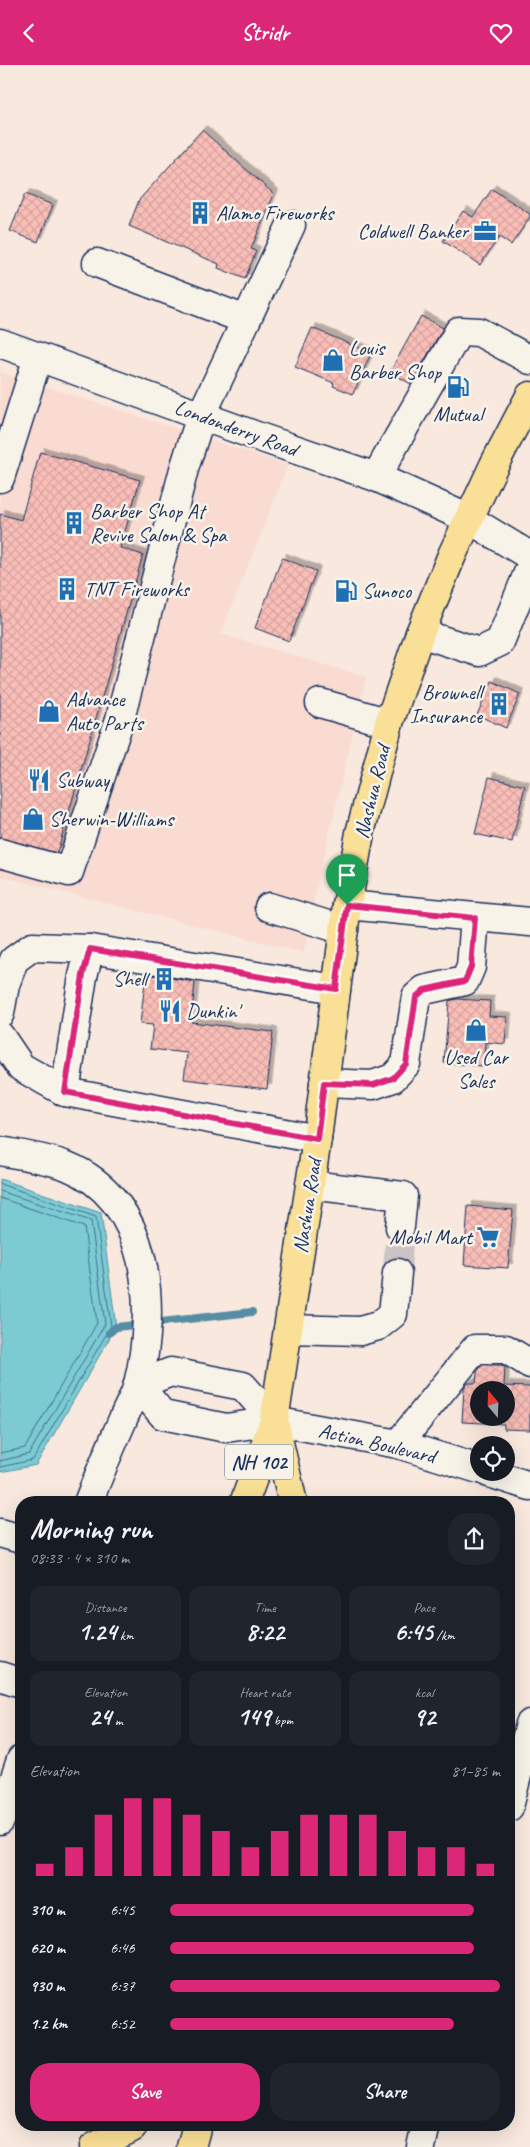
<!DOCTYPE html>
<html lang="en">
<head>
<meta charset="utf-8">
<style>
	:root { --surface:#171b24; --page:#20242c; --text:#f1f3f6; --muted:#9ea1a6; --accent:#db2777 }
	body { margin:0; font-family:Caveat,sans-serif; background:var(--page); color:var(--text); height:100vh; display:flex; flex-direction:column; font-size:19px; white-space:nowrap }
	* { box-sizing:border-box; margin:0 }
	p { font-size:16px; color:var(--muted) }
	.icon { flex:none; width:28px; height:28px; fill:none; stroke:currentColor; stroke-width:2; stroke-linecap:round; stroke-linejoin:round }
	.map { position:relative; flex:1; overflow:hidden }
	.side { position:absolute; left:15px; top:1431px; width:500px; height:635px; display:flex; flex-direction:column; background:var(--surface); border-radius:20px; box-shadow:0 5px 20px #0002 }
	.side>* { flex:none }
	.needle { width:32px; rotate:341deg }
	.fabs { position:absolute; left:470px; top:1316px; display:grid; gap:10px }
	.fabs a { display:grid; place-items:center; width:45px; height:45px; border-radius:50%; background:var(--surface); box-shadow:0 5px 20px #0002; font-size:25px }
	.pin { position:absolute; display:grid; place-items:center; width:42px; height:42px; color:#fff; margin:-51px -21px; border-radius:50% 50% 50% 0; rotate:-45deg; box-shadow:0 0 5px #0007 }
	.pin .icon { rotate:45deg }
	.round { display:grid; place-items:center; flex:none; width:52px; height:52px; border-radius:20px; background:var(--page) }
	.headline { display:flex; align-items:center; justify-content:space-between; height:85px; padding:0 15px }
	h1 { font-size:28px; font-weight:700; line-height:38px }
	.metrics { display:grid; grid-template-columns:repeat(3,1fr); gap:8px; height:85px; padding:5px 15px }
	.metrics div { display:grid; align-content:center; border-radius:12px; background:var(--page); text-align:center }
	.metrics b { font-size:25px; font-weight:700 }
	.metrics small { font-size:14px; font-weight:400 }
	.metrics p { font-size:14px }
	.chart { height:140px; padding:10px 15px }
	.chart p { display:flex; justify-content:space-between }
	.chart svg { width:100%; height:90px; margin-top:5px; stroke:var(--accent); stroke-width:6 }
	.primary-button { display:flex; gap:10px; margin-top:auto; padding:10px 15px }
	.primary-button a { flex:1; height:58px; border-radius:20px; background:var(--accent); color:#fff; font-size:20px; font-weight:700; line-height:58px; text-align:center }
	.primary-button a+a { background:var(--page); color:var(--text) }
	ul { padding:0 15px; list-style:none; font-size:16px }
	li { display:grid; grid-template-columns:80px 60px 1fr; align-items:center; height:38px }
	li i { height:12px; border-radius:6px; background:var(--accent) }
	header { display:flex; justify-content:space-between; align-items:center; height:65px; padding:0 15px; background:var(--accent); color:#fff; font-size:22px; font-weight:700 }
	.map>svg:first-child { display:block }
</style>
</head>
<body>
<header><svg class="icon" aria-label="back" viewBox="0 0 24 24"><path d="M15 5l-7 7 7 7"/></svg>Stridr<svg class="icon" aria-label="heart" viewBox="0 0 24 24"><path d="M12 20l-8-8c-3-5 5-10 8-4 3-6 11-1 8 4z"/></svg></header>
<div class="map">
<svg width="530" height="2082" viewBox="0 0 530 2082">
	<defs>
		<pattern id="building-cross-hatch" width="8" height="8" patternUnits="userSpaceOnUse" patternTransform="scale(1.25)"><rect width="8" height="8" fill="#fabeb7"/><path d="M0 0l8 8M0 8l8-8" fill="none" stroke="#d6a4a0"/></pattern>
		<filter id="shadow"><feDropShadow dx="4.5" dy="-4.5" stdDeviation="0" flood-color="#0004"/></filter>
	</defs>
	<rect width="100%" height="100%" fill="#f8e8de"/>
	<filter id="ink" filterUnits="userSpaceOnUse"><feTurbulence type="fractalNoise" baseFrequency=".02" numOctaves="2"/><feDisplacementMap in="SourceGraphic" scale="10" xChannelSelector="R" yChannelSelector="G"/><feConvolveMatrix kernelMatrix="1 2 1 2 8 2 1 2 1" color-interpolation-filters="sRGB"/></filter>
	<g filter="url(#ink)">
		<polygon fill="#f9dbd2" points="0,307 288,400 221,569 366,612 317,820 304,888 0,811"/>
		<polygon fill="#7bcbd3" stroke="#558da4" points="0,1114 101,1148 116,1262 36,1400 0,1407"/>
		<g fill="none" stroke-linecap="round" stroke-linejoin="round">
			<g stroke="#416d8d" stroke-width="1">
				<polyline points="0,1119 96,1152 111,1261 33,1395 0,1402"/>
				<polyline points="0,1126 91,1156 105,1259 29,1389 0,1396"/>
				<polyline points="0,1133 84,1162 97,1258 25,1383 0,1388"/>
			</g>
			<polyline stroke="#558da4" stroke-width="8" points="109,1268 116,1262 252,1247"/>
		</g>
		<g fill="url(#building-cross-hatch)" stroke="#1b2f5e" fill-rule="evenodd" filter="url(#shadow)">
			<polygon points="202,65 274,129 251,184 256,186 245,214 218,203 219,199 129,161 139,135"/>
			<polygon points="492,124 530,149 530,152 511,180 499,172 480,200 443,176 463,146 473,152"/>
			<polygon points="25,129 53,140 38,177 10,166"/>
			<polygon points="421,251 443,263 411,319 390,307"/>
			<polygon points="312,263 371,288 353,329 333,321 334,318 295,302"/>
			<polygon points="40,387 140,415 120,483 143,490 57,788 0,773 0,449 21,455"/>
			<polygon points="282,493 316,506 289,576 255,563"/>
			<polygon points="492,616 520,629 506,663 477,650"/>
			<polygon points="489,712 525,721 512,777 475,769"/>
			<polygon points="146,909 195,917 191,957 273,967 267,1024 184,1014 187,988 150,984 153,960 140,959"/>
			<polygon points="456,934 490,936 489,951 507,952 505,979 485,977 483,1001 444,998 449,936"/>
			<polygon points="468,1141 513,1145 508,1203 464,1200"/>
			<path d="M 482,1300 L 502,1300 L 505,1302 L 504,1321 L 530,1322 L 530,1365 L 504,1364 L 504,1359 L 462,1357 L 464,1323 L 468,1318 L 476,1318 L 477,1307 ZM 479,1325 L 506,1325 L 506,1352 L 479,1352 Z"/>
		</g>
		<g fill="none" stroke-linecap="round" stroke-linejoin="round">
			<polyline stroke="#ccc3c4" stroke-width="28" stroke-dasharray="28 14" stroke-linecap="butt" points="397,1208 400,1162"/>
			<defs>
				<g id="minor">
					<polyline points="97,198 246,255"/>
					<polyline points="0,278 262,373 376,412 469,454 530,491"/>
					<polyline points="376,412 459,266 479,267 530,295"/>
					<polyline points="0,413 38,292"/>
					<polyline points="420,568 479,587 500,577 530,503"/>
					<polyline points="320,638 389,658"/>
					<polyline points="0,788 69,807 120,654 184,404 201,351 291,160"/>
					<polyline points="347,840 530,857"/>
					<polyline points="269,842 344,865"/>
					<polyline points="0,948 5,920 14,895 32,882 90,884 336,924"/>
					<polyline points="0,971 21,1002 65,1027 317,1074"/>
					<polyline points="324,1018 373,1020 393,1013 406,999 416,932 424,925 465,916 471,902 475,853"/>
					<polyline points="65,1027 83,911 90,884"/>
					<path d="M 0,1086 C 21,1090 46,1093 67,1101 C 151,1135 157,1242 138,1319 C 135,1331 128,1342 123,1354 C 111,1382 99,1409 88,1438"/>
					<polyline points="310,1120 403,1131 400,1162"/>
					<polyline points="288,1264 360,1266 378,1261 393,1249 397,1208"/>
					<polyline points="138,1320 163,1350 226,1363 274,1356 398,1379 479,1404"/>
					<polyline points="138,1320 171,1307 243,1321 274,1356"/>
					<polyline points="398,1379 475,1284 506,1284 530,1299"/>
					<polyline points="489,1408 530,1421"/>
					<polyline points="0,1468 21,1474"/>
					<polyline points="0,1611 21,1618"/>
					<polyline points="509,1742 530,1659"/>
					<polyline points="0,1756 21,1695"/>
					<polyline points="421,2082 426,2060"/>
				</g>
				<g id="major">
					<polyline points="274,1356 293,1438"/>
					<polyline points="244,1438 274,1356 317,1074 347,840 360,768 389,658 420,568 452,490 494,400 530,331"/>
					<polyline points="191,2082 197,2060"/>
				</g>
				<polyline id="highway" points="94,2082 132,2063"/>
			</defs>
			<use href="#minor" stroke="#1b2f5e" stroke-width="31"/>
			<use href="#major" stroke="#1b2f5e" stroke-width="31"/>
			<use href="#highway" stroke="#1b2f5e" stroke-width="31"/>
			<use href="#minor" stroke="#f7f3e8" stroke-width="28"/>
			<use href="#major" stroke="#fadf96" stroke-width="28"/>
			<use href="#highway" stroke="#fadf96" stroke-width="28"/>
		</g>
	</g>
	<g fill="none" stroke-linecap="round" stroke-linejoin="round" filter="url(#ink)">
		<defs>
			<polygon id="route" points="347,840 475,853 471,902 465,916 424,925 416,932 406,999 393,1013 373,1020 324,1018 317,1074 65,1027 83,910 90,884 336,924"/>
		</defs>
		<use href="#route" stroke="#fff" stroke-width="10"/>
		<use href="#route" stroke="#db2777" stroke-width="6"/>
	</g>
	<defs>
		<symbol id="building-bare" viewBox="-9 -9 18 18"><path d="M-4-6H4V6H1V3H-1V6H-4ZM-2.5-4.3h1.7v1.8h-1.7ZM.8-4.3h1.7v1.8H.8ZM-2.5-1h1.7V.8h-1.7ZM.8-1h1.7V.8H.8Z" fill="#1f6fb2" stroke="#f7f3e8" stroke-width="2.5" paint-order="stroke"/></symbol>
		<symbol id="office-bare" viewBox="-9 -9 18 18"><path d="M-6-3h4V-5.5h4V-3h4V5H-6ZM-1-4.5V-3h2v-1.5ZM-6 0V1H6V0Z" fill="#1f6fb2" stroke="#f7f3e8" stroke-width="2.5" paint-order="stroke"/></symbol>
		<symbol id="shop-bare" viewBox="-9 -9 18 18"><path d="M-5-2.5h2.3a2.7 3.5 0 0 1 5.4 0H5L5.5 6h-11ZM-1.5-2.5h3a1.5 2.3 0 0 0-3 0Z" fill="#1f6fb2" stroke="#f7f3e8" stroke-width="2.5" paint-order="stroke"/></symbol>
		<symbol id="fuel-bare" viewBox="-9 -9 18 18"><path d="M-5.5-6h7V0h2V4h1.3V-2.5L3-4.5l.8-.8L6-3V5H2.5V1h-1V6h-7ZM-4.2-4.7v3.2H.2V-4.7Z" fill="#1f6fb2" stroke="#f7f3e8" stroke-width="2.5" paint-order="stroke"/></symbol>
		<symbol id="restaurant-bare" viewBox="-9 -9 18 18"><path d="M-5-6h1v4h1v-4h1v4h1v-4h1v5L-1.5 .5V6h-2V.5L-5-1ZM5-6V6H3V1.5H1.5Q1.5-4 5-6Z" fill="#1f6fb2" stroke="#f7f3e8" stroke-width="2.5" paint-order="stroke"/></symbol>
		<symbol id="supermarket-bare" viewBox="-9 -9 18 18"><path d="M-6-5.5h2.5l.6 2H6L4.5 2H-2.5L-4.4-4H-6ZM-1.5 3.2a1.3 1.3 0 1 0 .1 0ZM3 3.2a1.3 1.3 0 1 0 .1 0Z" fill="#1f6fb2" stroke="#f7f3e8" stroke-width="2.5" paint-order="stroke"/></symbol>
	</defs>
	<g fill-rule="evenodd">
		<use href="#building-bare" x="184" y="132" width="32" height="32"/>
		<use href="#office-bare" x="469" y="150" width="32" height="32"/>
		<use href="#shop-bare" x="317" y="279" width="32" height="32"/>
		<use href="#fuel-bare" x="442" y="306" width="32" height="32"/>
		<use href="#building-bare" x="58" y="442" width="32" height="32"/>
		<use href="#building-bare" x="51" y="508" width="32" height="32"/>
		<use href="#fuel-bare" x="330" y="510" width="32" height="32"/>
		<use href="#building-bare" x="483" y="623" width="32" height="32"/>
		<use href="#shop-bare" x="33" y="630" width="32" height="32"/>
		<use href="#restaurant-bare" x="23" y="699" width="32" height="32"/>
		<use href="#shop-bare" x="17" y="738" width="32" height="32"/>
		<use href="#building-bare" x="148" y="898" width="32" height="32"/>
		<use href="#restaurant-bare" x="154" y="930" width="32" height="32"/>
		<use href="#shop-bare" x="460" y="949" width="32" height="32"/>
		<use href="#supermarket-bare" x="472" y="1156" width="32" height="32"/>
	</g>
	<g text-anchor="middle" stroke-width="5" stroke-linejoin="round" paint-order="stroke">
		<rect fill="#f7f3e8" stroke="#5d6a87" stroke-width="1" x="225" y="1379.5" width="68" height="35" rx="4"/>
		<g font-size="20" font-weight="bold" fill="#1b2f5e">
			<text x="259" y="1404">NH 102</text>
		</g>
		<g font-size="21" fill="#1b2f5e" stroke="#f7f3e8" text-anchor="start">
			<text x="216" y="155">Alamo Fireworks</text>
			<text x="468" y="173" text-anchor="end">Coldwell Banker</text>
			<text x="349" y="290">Louis<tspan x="349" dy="24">Barber Shop</tspan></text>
			<text x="458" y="356" text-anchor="middle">Mutual</text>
			<text x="90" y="453">Barber Shop At<tspan x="90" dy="24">Revive Salon &amp; Spa</tspan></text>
			<text x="84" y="531">TNT Fireworks</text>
			<text x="362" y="533">Sunoco</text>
			<text x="482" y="634" text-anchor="end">Brownell<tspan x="482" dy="24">Insurance</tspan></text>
			<text x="66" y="641">Advance<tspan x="66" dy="24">Auto Parts</tspan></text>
			<text x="56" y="722">Subway</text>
			<text x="49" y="761">Sherwin-Williams</text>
			<text x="147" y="921" text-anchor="end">Shell</text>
			<text x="186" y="953">Dunkin'</text>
			<text x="476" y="999" text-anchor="middle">Used Car<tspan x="476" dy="24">Sales</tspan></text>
			<text x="472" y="1179" text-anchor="end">Mobil Mart</text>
		</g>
		<g font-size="21" fill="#1b2f5e" stroke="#f7f3e8">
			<text transform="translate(236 363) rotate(20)" y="7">Londonderry Road</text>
			<text transform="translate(372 727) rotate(-76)" y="7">Nashua Road</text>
			<text transform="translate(307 1141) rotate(-81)" y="7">Nashua Road</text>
			<text transform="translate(377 1378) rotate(13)" y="7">Action Boulevard</text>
		</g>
	</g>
</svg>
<div class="fabs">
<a><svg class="needle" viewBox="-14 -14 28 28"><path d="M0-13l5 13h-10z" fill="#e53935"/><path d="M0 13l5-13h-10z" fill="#9ea1a6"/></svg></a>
<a><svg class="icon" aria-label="locate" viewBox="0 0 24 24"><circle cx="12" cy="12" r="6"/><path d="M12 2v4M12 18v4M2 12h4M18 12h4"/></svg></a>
</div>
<div class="pin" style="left:347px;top:840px;background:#1e9e55"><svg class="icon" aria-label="arrive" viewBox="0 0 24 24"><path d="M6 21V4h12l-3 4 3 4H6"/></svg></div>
<section class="side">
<div class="headline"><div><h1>Morning run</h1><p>08:33 · 4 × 310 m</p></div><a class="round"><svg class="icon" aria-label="share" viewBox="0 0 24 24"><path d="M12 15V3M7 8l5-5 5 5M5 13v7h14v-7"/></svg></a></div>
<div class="metrics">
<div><p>Distance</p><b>1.24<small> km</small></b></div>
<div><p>Time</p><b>8:22</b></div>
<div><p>Pace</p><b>6:45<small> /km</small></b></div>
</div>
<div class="metrics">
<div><p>Elevation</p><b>24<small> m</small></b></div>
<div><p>Heart rate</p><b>149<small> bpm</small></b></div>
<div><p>kcal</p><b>92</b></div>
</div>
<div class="chart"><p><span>Elevation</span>81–85 m</p>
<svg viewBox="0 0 160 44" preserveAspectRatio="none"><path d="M5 44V38M15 44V30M25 44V14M35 44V6M45 44V6M55 44V14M65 44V22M75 44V30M85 44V22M95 44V14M105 44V14M115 44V14M125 44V22M135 44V30M145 44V30M155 44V38"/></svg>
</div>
<ul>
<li><b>310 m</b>6:45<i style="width:92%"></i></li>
<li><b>620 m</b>6:46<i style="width:92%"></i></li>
<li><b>930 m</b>6:37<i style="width:100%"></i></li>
<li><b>1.2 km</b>6:52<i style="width:86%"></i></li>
</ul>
<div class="primary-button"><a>Save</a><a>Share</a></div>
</section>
</div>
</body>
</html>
